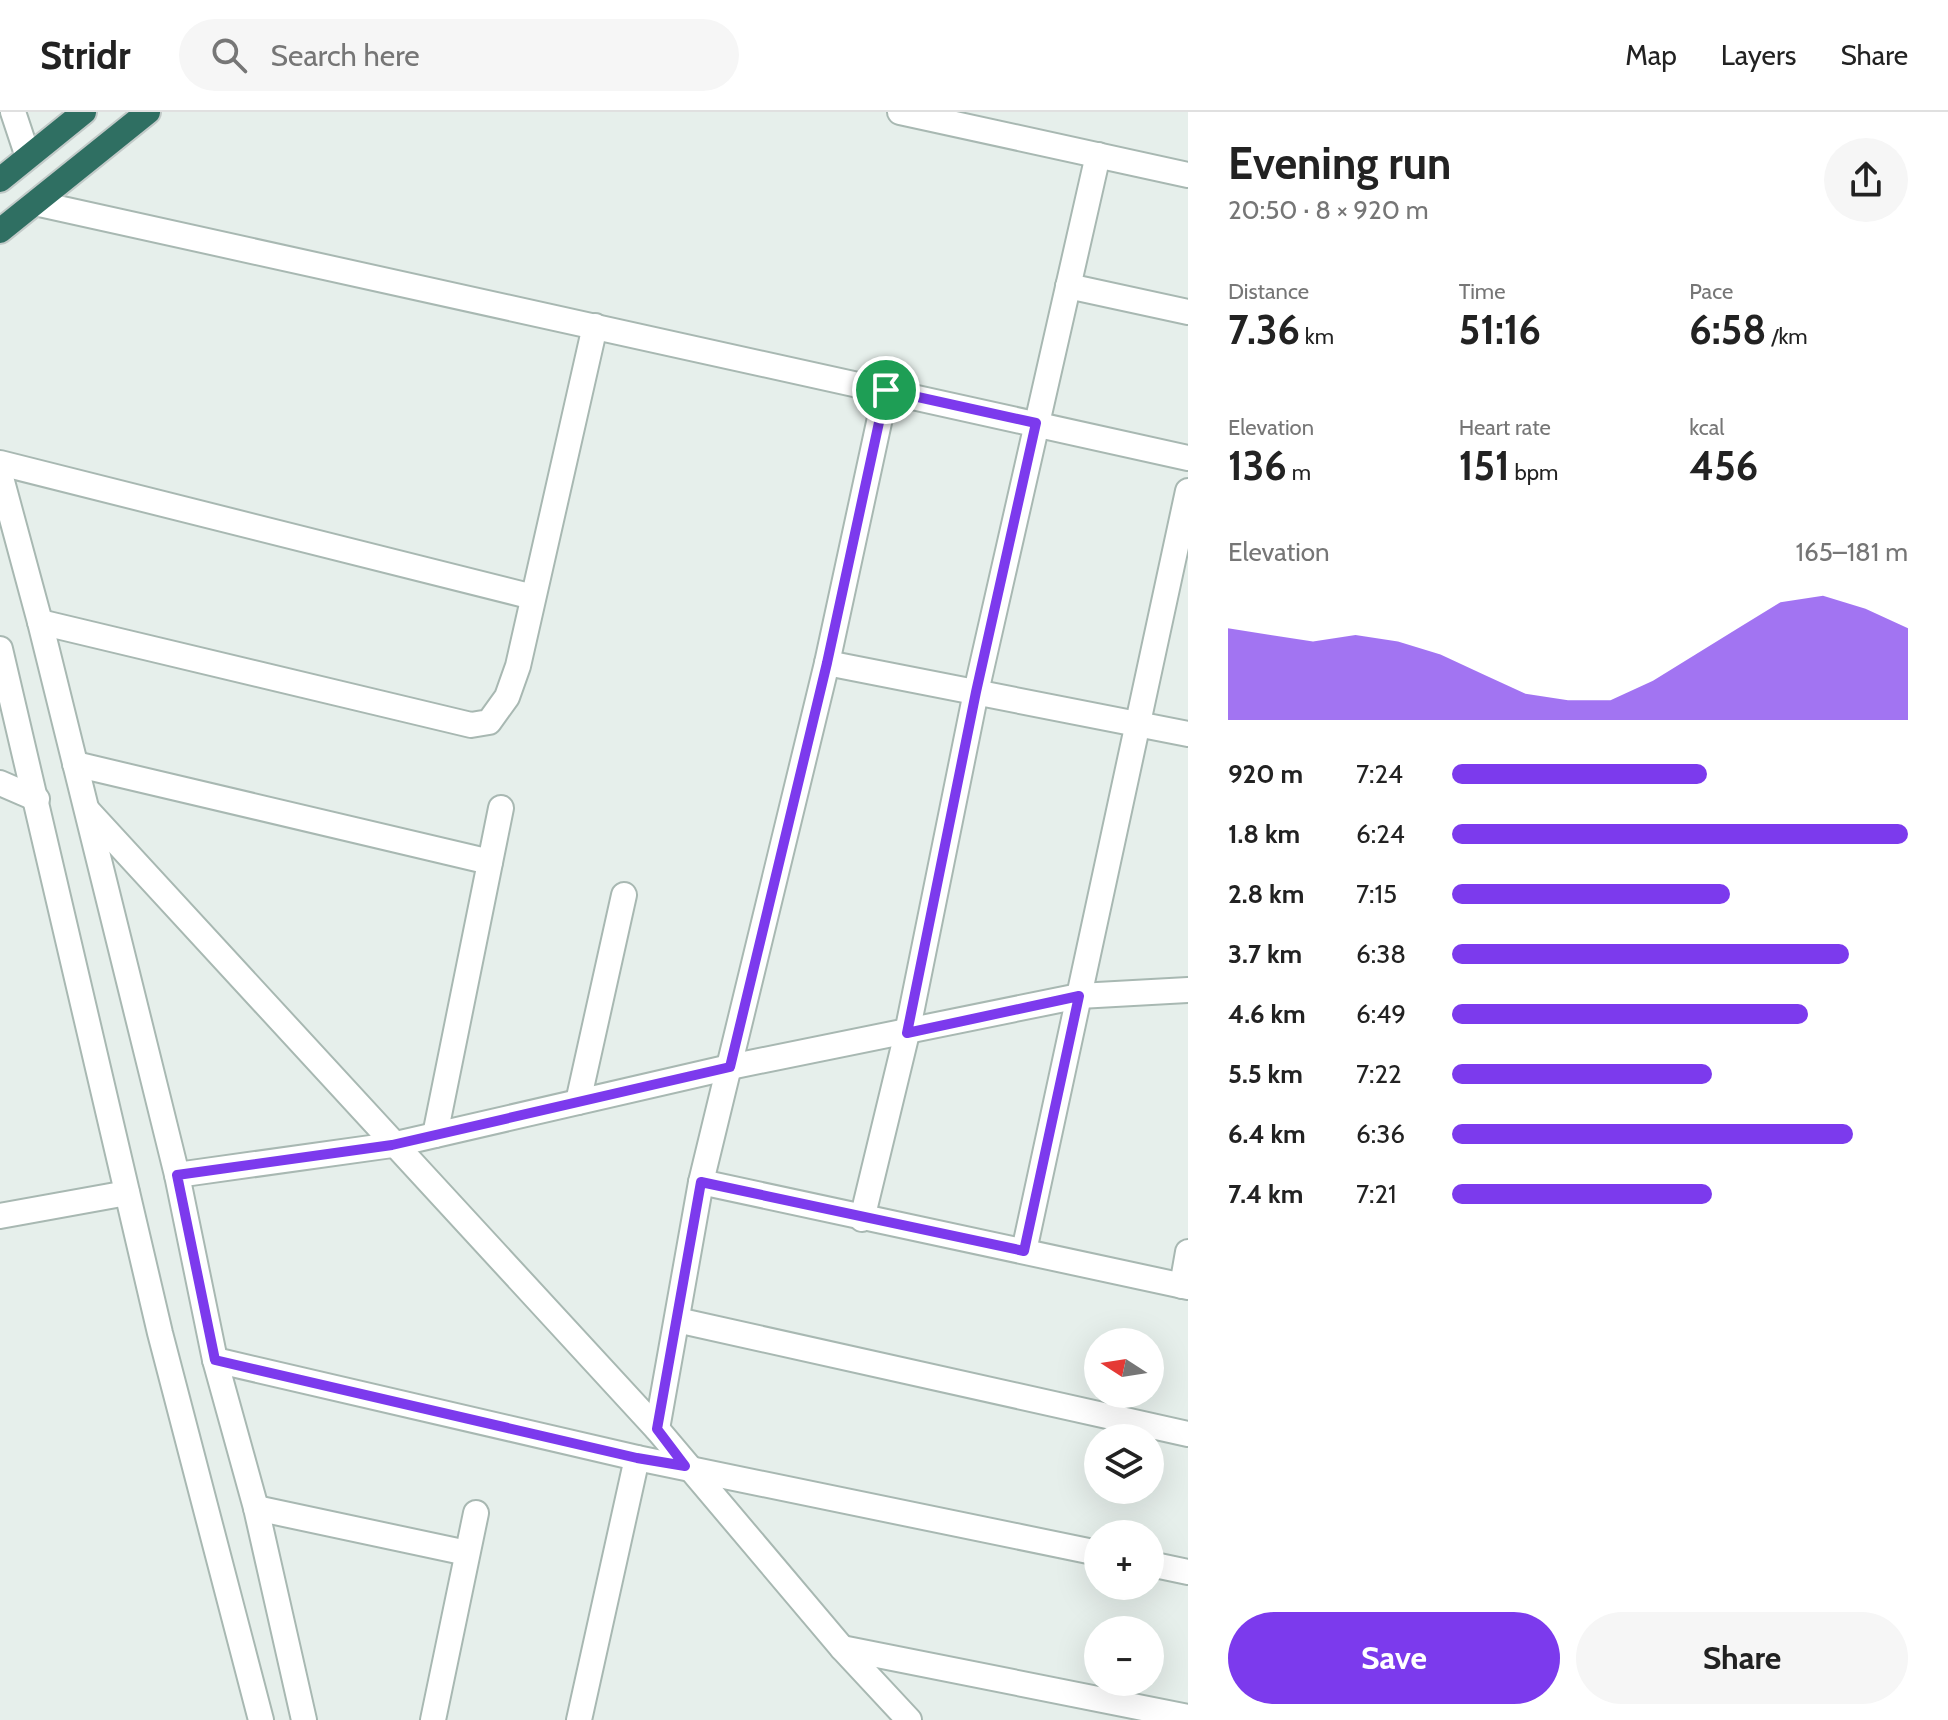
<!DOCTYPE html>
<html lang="en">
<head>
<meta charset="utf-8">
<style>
	:root { --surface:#fff; --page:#f6f6f6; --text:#222; --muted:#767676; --line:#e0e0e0; --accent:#7c3aed }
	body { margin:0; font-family:Cabin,sans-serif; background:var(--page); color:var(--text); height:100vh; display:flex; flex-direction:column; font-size:30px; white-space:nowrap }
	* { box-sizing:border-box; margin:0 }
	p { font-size:26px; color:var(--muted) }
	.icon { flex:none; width:44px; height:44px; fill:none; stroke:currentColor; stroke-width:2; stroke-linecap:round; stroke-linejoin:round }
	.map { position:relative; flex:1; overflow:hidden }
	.sheet { display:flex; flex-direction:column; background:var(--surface); width:760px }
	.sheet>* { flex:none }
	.needle { width:52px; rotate:282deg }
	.tools { position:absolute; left:1084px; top:1216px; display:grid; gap:16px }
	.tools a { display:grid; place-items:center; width:80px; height:80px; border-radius:50%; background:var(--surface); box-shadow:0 8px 32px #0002; font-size:40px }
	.pin { position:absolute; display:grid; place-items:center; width:68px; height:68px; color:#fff; margin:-34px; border:4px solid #fff; border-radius:50%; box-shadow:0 2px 8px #0007 }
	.round { display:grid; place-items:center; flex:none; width:84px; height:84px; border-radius:42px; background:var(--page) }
	.headline { display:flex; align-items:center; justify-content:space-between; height:136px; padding:0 40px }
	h1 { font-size:44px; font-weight:700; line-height:60px }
	.metrics { display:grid; grid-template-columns:repeat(3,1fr); gap:12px; height:136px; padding:8px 40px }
	.metrics div { display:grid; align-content:center }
	.metrics b { font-size:40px; font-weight:700 }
	.metrics small { font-size:22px; font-weight:400 }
	.metrics p { font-size:22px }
	.chart { height:224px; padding:16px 40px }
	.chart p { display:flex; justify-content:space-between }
	.chart svg { width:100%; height:144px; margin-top:8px; fill:var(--accent); opacity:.7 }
	.primary-button { display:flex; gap:16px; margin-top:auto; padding:16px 40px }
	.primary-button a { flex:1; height:92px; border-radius:48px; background:var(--accent); color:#fff; font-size:32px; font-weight:700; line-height:92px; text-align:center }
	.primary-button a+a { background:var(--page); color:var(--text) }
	ul { padding:0 40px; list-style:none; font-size:26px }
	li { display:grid; grid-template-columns:128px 96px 1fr; align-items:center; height:60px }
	li i { height:20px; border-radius:10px; background:var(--accent) }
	header { display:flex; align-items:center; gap:48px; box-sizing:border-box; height:112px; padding:0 40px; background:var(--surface); border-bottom:2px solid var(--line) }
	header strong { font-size:38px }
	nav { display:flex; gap:44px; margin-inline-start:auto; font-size:28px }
	.search { width:560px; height:72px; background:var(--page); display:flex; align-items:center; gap:20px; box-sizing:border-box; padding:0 28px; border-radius:44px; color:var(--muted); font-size:30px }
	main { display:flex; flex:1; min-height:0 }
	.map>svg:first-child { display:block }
</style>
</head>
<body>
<header>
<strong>Stridr</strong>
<div class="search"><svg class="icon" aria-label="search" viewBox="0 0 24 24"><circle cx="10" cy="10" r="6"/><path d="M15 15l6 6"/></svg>Search here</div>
<nav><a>Map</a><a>Layers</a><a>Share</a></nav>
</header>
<main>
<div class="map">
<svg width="1188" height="1608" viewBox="0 0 1188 1608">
	<rect width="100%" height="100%" fill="#e6efeb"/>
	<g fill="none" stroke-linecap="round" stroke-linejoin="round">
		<defs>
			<g id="minor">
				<polyline points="13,0 28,45"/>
				<polyline points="900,0 1188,63"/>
				<polyline points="35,91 1188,346"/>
				<polyline points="1068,174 1188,200"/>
				<polyline points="0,351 533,485"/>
				<polyline points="0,362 40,510 177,1063 215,1248 256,1396 304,1608"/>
				<polyline points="40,510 471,613 489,610 507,585 518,554 595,214"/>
				<polyline points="0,537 160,1221 261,1608"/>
				<polyline points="827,551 1188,622"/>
				<polyline points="75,652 490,750"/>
				<polyline points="0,671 37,687"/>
				<polyline points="88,699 657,1317 842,1536 909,1608"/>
				<polyline points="578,990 624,783"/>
				<polyline points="435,1023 501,696"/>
				<polyline points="177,1063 392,1033 730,955 1079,884 1188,878"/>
				<polyline points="701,1070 1188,1175"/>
				<polyline points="0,1104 127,1081"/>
				<polyline points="862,1107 907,921 976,580 1098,43"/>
				<polyline points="1024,1139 1188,379"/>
				<polyline points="1182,1174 1188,1140"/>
				<polyline points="677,1208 1188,1322"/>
				<polyline points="215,1248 637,1346 1098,1441"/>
				<polyline points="657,1317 701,1070 827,551 886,278"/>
				<polyline points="256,1396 467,1441"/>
				<polyline points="1150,1452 1188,1460"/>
				<polyline points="842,1536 1188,1605"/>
				<polyline points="433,1608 476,1401"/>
				<polyline points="579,1608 637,1346"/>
			</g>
			<g id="highway">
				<polyline points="0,68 84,0"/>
				<polyline points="0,119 148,0"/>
			</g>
		</defs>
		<use href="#minor" stroke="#a8b8b2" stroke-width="28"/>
		<use href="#highway" stroke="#c2cac8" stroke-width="28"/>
		<use href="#minor" stroke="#fff" stroke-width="24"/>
		<use href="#highway" stroke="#2f6f62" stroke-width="24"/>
	</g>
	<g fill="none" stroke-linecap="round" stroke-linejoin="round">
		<defs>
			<polygon id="route" points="886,278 1036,311 976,580 907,921 1079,884 1024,1139 701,1070 657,1317 685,1354 637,1346 215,1248 177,1063 392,1033 730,955 827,551"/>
		</defs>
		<use href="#route" stroke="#fff" stroke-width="16"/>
		<use href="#route" stroke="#7c3aed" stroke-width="10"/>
	</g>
</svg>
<div class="tools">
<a><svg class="needle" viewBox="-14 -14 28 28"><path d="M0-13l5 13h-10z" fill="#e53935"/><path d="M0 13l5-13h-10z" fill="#767676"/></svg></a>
<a><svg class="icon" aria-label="layers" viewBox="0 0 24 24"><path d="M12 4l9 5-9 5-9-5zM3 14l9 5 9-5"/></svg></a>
<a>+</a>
<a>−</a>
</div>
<div class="pin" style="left:886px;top:278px;background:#1e9e55"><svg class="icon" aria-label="arrive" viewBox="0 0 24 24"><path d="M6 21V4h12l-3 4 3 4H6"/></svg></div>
</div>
<section class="sheet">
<div class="headline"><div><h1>Evening run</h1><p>20:50 · 8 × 920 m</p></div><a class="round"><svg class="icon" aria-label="share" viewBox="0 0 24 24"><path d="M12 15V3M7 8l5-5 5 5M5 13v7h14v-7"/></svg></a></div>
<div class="metrics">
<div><p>Distance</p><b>7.36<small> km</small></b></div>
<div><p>Time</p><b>51:16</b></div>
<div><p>Pace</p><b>6:58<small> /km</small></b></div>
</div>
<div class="metrics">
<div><p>Elevation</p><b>136<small> m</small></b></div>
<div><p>Heart rate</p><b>151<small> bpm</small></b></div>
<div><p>kcal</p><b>456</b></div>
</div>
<div class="chart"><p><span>Elevation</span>165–181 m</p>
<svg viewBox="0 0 160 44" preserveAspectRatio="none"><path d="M0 44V16L10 18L20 20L30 18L40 20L50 24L60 30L70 36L80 38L90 38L100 32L110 24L120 16L130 8L140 6L150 10L160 16V44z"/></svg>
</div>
<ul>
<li><b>920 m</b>7:24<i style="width:56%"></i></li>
<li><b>1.8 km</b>6:24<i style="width:100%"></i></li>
<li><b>2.8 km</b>7:15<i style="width:61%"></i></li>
<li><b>3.7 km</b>6:38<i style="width:87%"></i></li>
<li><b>4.6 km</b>6:49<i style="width:78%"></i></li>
<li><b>5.5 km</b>7:22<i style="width:57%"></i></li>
<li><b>6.4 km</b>6:36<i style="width:88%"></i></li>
<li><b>7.4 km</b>7:21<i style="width:57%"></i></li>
</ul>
<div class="primary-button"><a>Save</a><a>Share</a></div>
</section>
</main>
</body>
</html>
